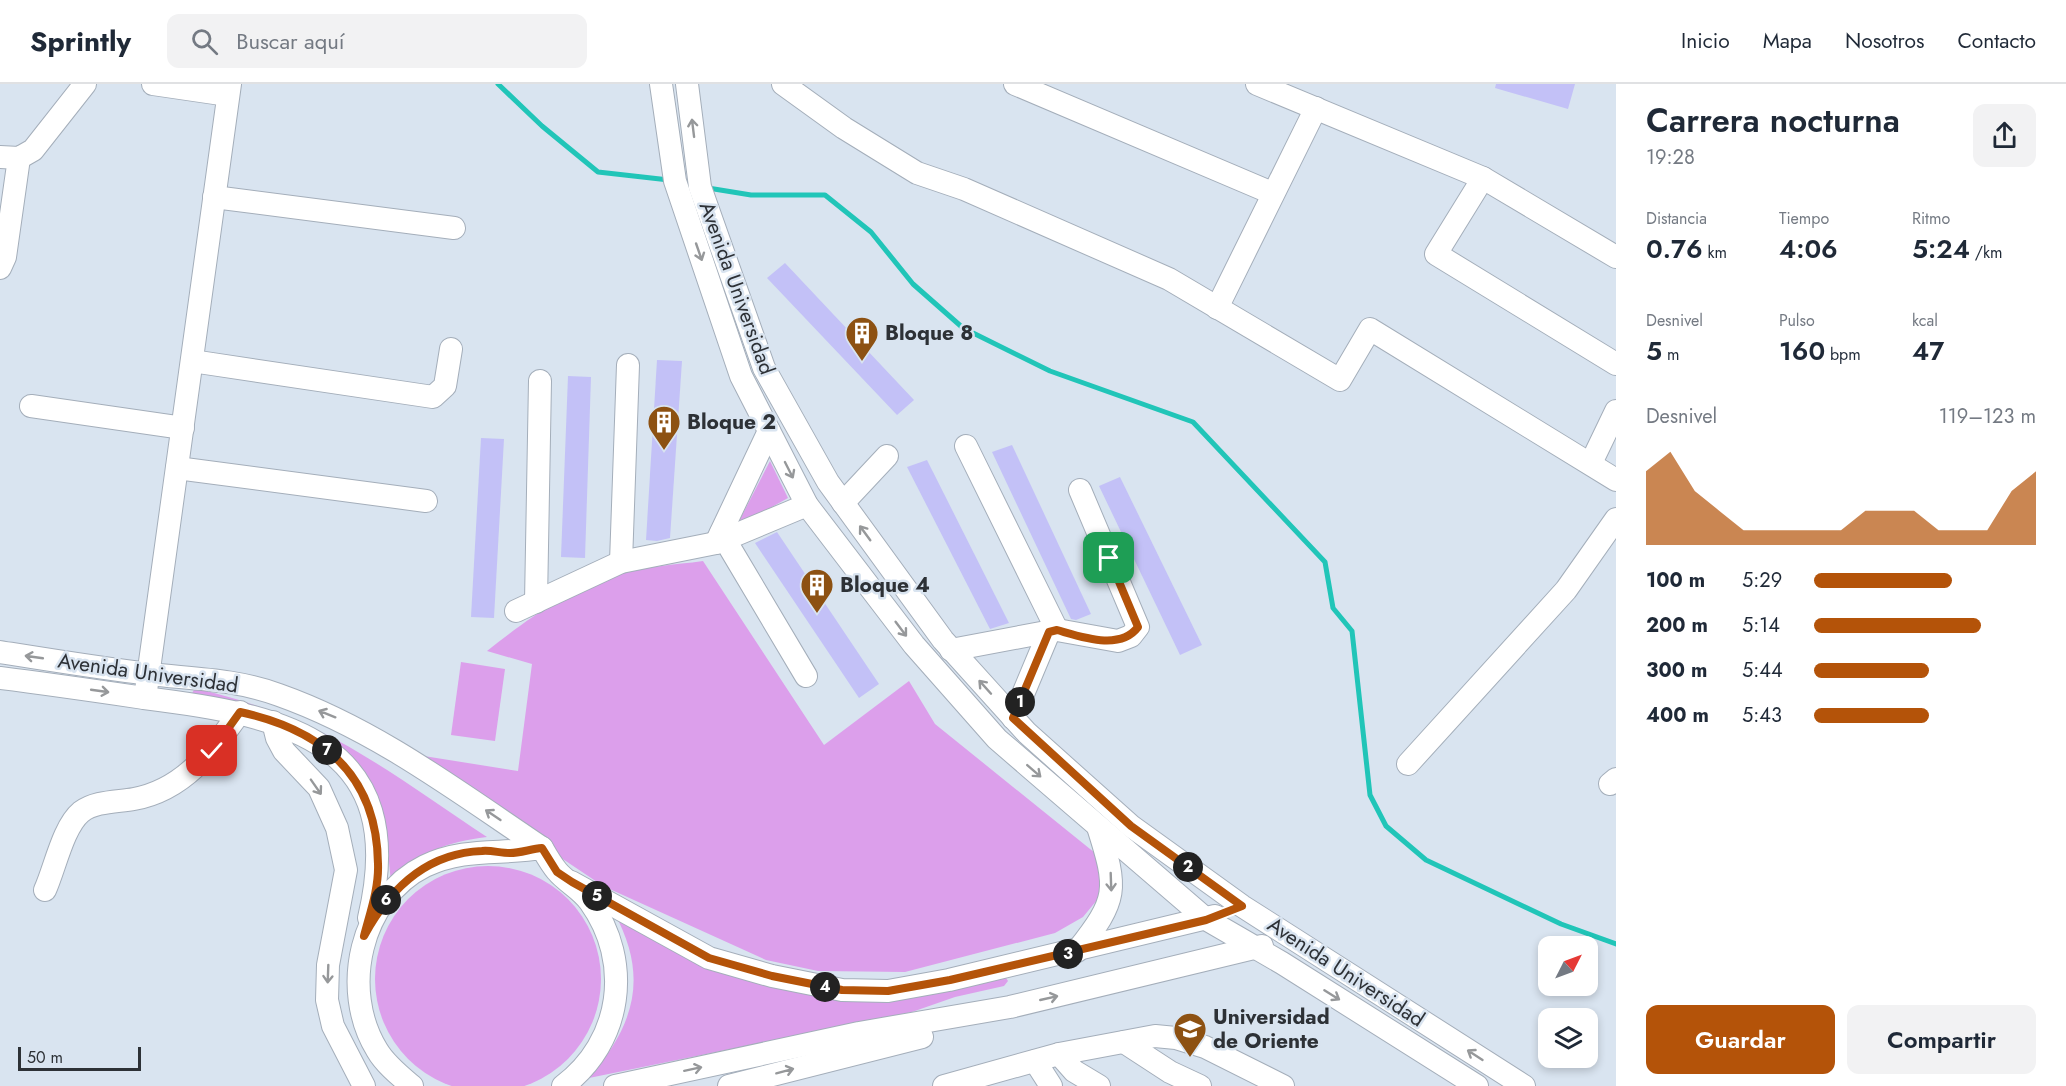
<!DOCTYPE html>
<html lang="es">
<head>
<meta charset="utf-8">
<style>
	:root { --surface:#fff; --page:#f2f2f3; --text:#1f2937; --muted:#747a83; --line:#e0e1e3; --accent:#b45309 }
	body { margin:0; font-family:Jost,sans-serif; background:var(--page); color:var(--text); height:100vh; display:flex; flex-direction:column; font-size:22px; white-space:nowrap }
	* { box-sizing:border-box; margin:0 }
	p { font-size:20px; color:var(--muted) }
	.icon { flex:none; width:33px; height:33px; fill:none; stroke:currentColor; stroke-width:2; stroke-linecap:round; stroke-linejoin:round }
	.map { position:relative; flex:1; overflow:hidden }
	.side { display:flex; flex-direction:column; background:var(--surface); width:450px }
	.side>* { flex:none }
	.needle { width:39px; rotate:48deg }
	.tools { position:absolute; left:1538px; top:852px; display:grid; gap:12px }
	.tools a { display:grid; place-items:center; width:60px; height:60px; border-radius:12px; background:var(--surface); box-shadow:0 3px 9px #0003; font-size:30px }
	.scale { position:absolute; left:18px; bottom:15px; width:123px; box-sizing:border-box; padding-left:6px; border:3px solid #2d3136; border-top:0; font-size:16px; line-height:21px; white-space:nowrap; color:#2d3136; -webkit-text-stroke:4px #d9e4f0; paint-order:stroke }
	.pin { position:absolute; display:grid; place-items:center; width:51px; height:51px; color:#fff; margin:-26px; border-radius:12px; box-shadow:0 3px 9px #0006 }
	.km { position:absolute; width:30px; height:30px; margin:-15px; border-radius:50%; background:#222; color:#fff; font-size:16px; line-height:30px; text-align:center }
	.round { display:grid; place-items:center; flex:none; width:63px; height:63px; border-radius:12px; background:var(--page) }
	.summary { display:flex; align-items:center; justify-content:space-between; height:102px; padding:0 30px }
	h1 { font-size:33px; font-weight:600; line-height:45px }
	.figures { display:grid; grid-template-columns:repeat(3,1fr); gap:9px; height:102px; padding:6px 30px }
	.figures div { display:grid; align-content:center }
	.figures b { font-size:26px; font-weight:600 }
	.figures small { font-size:16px; font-weight:400 }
	.figures p { font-size:16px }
	.chart { height:168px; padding:12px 30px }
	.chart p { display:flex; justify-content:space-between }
	.chart svg { width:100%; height:108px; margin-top:6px; fill:var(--accent); opacity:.7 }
	.action { display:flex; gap:12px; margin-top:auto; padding:12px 30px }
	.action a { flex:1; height:69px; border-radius:12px; background:var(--accent); color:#fff; font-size:24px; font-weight:600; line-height:69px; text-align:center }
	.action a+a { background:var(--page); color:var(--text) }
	ul { padding:0 30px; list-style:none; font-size:20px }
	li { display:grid; grid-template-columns:96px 72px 1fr; align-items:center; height:45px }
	li i { height:15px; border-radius:8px; background:var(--accent) }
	header { display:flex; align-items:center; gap:36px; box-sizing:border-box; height:84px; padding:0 30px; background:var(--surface); border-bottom:2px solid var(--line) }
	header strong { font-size:28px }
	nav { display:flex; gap:33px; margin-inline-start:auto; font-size:21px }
	.search { width:420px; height:54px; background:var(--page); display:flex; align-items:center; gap:15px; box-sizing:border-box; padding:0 21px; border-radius:12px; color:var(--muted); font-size:22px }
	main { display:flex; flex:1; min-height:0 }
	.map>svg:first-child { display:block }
</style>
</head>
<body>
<header>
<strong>Sprintly</strong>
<div class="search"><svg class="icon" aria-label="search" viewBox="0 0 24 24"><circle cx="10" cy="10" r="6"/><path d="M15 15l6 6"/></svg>Buscar aquí</div>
<nav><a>Inicio</a><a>Mapa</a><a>Nosotros</a><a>Contacto</a></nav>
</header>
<main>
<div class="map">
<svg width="1616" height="1002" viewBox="0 0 1616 1002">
	<rect width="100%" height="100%" fill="#d9e4f0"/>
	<g fill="#dc9feb">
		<polygon points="770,377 788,414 736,443"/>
		<path d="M 703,477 L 824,661 L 909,597 L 935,640 L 1095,769 L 1107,786 L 1102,810 L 1083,833 L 1055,849 L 905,888 L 818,887 L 766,876 L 603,802 L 405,669 L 518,687 L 532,580 L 487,567 C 526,536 569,505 617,491 C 644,482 675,481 703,477 Z"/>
		<polygon points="461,578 505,585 495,657 451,651"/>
		<path d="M 195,604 C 231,613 265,623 300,638 C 366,667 426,713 487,753 C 445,758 421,768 391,799 L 387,756 L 377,729 L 334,674 L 191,611 Z"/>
		<circle cx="488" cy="895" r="113"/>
		<path d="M 614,828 L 796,908 L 1004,891 L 1008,897 L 1004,902 L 955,913 L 912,928 L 589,994 C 635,940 649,893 614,828 Z"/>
	</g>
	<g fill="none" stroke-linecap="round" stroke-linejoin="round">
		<g stroke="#21c5b8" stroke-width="5">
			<polyline points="498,0 542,42 598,88 669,96"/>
			<polyline points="708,104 751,111 825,111 871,148 913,200 963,244 1050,287 1193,338 1325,478 1333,524 1352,547 1370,711 1386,742 1426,776 1561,840 1616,860"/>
		</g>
	</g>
	<g fill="#c3c1f7">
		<polygon points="1496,0 1575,0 1568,25 1495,4"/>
		<polygon points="785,179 914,316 897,331 767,194"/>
		<polygon points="657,276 682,277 670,454 657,457 646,456"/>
		<polygon points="568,292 591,293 585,474 561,473"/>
		<polygon points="481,354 504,355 494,534 471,533"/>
		<polygon points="1012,361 1091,530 1076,536 1071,535 992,368"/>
		<polygon points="927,376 1009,539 990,545 907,383"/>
		<polygon points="1120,393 1202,561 1180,571 1099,402"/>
		<polygon points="777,448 879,600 859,614 755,459"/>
	</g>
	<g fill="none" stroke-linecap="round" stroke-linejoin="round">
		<defs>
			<g id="minor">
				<polyline points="153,0 228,11"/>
				<polyline points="661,0 675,97 741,292 807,421 914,561 997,655 1206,835 1282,879 1477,1002"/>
				<polyline points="687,0 700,103 764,284 828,398 943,556 1027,649 1131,742 1242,822 1524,1002"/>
				<polyline points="783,0 844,44 917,89 964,105 1169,195 1340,296 1370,245 1616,396"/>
				<polyline points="1015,0 1272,109"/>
				<polyline points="1257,0 1483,94 1616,173"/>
				<polyline points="0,73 19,74 33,66 85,0"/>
				<polyline points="1483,94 1436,170 1616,280"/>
				<polyline points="214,113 454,144"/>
				<polyline points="0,184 5,173 19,74"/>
				<polyline points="1217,224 1316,24"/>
				<polyline points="192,277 433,313 445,302 451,265"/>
				<polyline points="31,322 183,344"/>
				<polyline points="966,362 1057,546"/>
				<polyline points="1591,379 1616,327"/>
				<polyline points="177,384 426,417"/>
				<polyline points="843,419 887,372"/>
				<polyline points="721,449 806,592"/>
				<polyline points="716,459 769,347"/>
				<polyline points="621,478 628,281"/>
				<polyline points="536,518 540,297"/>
				<polyline points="516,527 621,478 716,459 807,421"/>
				<polyline points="951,566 1057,546 1118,557 1131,552 1138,543 1080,406"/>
				<path d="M 0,568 C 50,576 99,584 149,590 C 193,595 236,595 279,611 C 375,645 457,707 542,764"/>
				<path d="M 0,594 C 48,600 96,607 144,614 C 284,631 411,657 369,834"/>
				<polyline points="145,614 230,0"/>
				<polyline points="1013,634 1049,548"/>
				<polyline points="273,638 277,654 284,667 319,704 337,744 346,786 328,881 327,916 333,942 364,1002"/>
				<polyline points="1408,680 1566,506 1616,435"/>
				<polyline points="1610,700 1616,695"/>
				<polyline points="571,798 709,874 772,892 842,906 888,907 949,896 1215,832"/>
				<path d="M 45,806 C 55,784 63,743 81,728 C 95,717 117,718 134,715 C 184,706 212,667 240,628"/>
				<path d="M 1077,867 C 1118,815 1118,806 1098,743"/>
				<polyline points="1124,958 1170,988 1200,1002"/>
				<polyline points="1059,970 1074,987 1099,1002"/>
				<polyline points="1035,977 1051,1002"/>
				<path d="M 412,1002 C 400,992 385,980 377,966 C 340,906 360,814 425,782 C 465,763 500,771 542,764 C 546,771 551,780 557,787 C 566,798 581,805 590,818 C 633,878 622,958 563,1002"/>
				<polyline points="615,1002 859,949 1010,923 1262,862"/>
				<polyline points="729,1002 922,953"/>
				<polyline points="944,1002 1059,970 1155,952 1176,954 1205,963 1283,1002"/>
			</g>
		</defs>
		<use href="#minor" stroke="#a4aeba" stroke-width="24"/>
		<use href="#minor" stroke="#fff" stroke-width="22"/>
	</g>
	<defs><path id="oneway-shaft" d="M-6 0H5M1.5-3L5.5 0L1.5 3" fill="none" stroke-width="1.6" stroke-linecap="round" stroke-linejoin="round" transform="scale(1.5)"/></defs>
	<g stroke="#96989a">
		<use href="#oneway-shaft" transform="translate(693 44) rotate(-97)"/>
		<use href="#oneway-shaft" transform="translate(699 168) rotate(71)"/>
		<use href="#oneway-shaft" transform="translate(789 386) rotate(63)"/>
		<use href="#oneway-shaft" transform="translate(865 449) rotate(-126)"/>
		<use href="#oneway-shaft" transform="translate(901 545) rotate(53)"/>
		<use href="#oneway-shaft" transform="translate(34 573) rotate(-172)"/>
		<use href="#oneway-shaft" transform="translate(985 603) rotate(-132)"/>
		<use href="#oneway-shaft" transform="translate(100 607) rotate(8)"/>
		<use href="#oneway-shaft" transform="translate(327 630) rotate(-158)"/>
		<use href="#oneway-shaft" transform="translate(1034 687) rotate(41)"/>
		<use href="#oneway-shaft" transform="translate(316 703) rotate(55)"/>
		<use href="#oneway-shaft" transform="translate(493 731) rotate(-146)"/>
		<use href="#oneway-shaft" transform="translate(1111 798) rotate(88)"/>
		<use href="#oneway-shaft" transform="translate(328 890) rotate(92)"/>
		<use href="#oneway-shaft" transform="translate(1332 911) rotate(32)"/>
		<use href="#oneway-shaft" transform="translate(1049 914) rotate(-13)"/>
		<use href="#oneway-shaft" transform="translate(1475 971) rotate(-147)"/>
		<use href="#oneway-shaft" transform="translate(693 985) rotate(-12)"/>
		<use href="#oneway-shaft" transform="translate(785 987) rotate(-15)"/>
	</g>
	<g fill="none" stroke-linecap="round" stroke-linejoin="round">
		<defs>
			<path id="route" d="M 212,667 L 240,628 C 323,646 377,691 378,780 C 379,804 370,829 364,852 C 389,806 426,769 482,767 C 491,766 500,769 510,769 C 520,769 531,765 542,764 L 557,788 L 572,798 L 709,874 L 772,892 L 842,906 L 888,907 L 950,896 L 1206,836 L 1242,822 L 1131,742 L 1013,634 L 1049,548 L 1057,546 C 1082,553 1120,567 1138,543 L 1109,474"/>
		</defs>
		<use href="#route" stroke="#fff" stroke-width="12"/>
		<use href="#route" stroke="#b45309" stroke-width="8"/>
	</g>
	<defs>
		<symbol id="building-pin" viewBox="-11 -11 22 30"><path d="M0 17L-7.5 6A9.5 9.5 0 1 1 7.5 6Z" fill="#8d5112" stroke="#d9e4f0"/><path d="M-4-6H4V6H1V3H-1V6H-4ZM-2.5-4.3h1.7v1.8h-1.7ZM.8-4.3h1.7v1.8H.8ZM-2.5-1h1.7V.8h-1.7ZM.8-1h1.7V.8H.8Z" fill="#fff"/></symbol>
		<symbol id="university-pin" viewBox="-11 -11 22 30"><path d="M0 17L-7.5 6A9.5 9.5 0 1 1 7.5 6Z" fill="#8d5112" stroke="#d9e4f0"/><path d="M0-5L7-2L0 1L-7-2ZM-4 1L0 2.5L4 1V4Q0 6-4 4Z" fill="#fff"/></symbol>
	</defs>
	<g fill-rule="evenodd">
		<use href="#building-pin" x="843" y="230" width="38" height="52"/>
		<use href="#building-pin" x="645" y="319" width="38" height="52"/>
		<use href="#building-pin" x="798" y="482" width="38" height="52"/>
		<use href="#university-pin" x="1171" y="926" width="38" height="52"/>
	</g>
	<g text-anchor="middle" stroke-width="5" stroke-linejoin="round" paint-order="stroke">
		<g font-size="21" fill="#2d3136" stroke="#d9e4f0">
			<text transform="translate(737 204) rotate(70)" y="7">Avenida Universidad</text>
			<text transform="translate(148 589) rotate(8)" y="7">Avenida Universidad</text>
			<text transform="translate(1346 888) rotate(33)" y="7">Avenida Universidad</text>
		</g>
		<g font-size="21" font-weight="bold" fill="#2d3136" stroke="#d9e4f0" text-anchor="start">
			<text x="885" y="256">Bloque 8</text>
			<text x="687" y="345">Bloque 2</text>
			<text x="840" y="508">Bloque 4</text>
			<text x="1213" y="940">Universidad<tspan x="1213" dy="24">de Oriente</tspan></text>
		</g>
	</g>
</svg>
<div class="tools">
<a><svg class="needle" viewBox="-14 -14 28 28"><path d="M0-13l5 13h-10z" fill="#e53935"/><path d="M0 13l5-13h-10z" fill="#747a83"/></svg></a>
<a><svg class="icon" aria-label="layers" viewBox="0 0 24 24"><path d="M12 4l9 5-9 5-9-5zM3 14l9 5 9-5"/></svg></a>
</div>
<div class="scale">50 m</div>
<div class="pin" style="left:1109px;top:474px;background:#1e9e55"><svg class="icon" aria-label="arrive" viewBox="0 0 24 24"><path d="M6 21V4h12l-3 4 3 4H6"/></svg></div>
<div class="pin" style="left:212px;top:667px;background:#d93025"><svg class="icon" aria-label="check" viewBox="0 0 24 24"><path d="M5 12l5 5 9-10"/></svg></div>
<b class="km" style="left:1020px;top:618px">1</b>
<b class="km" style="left:1188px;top:783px">2</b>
<b class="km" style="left:1068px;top:870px">3</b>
<b class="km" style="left:825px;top:903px">4</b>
<b class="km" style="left:597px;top:812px">5</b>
<b class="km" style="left:386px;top:816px">6</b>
<b class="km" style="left:327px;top:666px">7</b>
</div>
<section class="side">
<div class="summary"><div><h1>Carrera nocturna</h1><p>19:28</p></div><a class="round"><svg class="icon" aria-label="share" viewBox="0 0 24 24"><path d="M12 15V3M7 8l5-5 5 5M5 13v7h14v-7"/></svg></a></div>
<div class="figures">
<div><p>Distancia</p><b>0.76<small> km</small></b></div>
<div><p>Tiempo</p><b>4:06</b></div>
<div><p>Ritmo</p><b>5:24<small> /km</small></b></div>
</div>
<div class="figures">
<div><p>Desnivel</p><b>5<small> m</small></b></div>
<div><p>Pulso</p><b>160<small> bpm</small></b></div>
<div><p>kcal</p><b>47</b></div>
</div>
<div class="chart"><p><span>Desnivel</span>119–123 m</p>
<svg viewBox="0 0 160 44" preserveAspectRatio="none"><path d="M0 44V14L10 6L20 22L30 30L40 38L50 38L60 38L70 38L80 38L90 30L100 30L110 30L120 38L130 38L140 38L150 22L160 14V44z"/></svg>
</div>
<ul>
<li><b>100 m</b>5:29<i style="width:62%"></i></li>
<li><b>200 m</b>5:14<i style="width:75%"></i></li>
<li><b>300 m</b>5:44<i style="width:52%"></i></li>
<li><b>400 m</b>5:43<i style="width:52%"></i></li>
</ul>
<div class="action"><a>Guardar</a><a>Compartir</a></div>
</section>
</main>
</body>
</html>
